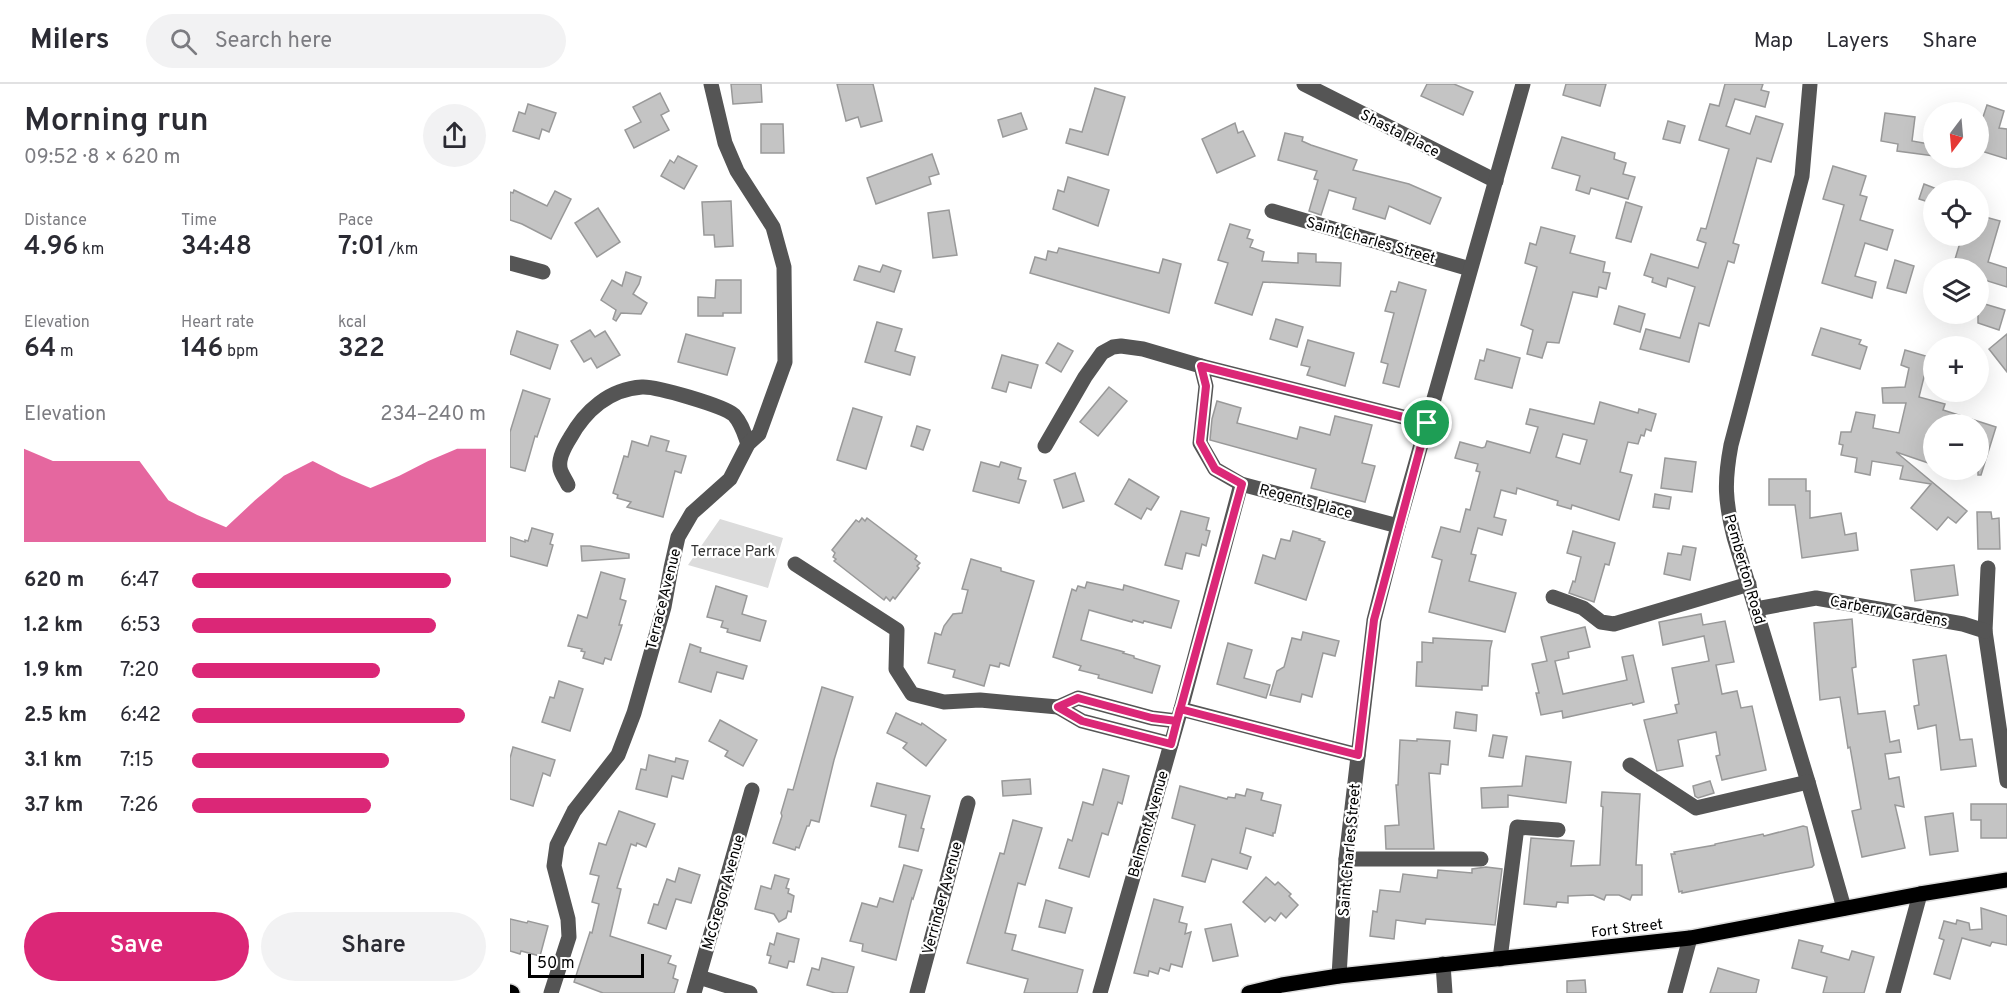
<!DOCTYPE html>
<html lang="en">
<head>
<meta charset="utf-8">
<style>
	:root { --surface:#fff; --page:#f2f2f3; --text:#2b2b33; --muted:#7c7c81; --line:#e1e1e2; --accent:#db2777 }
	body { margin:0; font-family:Overpass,sans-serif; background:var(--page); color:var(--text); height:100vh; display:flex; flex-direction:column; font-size:22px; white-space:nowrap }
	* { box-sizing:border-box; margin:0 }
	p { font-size:20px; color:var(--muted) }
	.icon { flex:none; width:33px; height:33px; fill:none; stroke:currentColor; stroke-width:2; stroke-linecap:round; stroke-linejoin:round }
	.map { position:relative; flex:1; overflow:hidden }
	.side { display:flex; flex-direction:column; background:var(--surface); width:510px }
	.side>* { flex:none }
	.needle { width:39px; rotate:196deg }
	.tools { position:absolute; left:1413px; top:18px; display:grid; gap:12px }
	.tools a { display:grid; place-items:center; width:66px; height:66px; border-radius:50%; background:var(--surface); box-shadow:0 6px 24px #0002; font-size:30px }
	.scale { position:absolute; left:18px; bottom:15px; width:116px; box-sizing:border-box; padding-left:6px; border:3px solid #000; border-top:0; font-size:16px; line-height:21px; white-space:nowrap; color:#000; -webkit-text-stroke:4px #fff; paint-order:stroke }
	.pin { position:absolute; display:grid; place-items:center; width:51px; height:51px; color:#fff; margin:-26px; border:3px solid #fff; border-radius:50%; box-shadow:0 2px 6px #0007 }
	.round { display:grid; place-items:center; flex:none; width:63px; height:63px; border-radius:32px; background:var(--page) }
	.headline { display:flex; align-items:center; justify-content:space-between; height:102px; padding:0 24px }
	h1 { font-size:33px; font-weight:600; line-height:45px }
	.stats { display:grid; grid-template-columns:repeat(3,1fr); gap:9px; height:102px; padding:6px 24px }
	.stats div { display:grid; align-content:center }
	.stats b { font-size:26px; font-weight:600 }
	.stats small { font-size:16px; font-weight:400 }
	.stats p { font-size:16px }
	.chart { height:168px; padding:12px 24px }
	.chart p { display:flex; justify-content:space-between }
	.chart svg { width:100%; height:108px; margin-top:6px; fill:var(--accent); opacity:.7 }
	.cta { display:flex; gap:12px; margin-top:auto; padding:12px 24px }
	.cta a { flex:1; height:69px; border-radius:36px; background:var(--accent); color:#fff; font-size:24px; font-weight:600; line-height:69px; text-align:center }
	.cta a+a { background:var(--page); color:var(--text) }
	ul { padding:0 24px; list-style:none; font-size:20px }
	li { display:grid; grid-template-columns:96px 72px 1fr; align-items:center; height:45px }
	li i { height:15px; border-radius:8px; background:var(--accent) }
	header { display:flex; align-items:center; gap:36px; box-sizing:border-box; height:84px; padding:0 30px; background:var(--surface); border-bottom:2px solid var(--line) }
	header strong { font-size:28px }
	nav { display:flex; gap:33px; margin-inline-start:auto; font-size:21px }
	.search { width:420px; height:54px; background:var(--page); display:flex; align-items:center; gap:15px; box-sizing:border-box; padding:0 21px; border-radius:33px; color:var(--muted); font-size:22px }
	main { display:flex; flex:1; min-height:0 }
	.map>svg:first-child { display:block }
</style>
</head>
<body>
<header>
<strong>Milers</strong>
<div class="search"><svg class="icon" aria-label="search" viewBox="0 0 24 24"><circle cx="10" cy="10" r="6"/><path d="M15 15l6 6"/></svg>Search here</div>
<nav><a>Map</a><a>Layers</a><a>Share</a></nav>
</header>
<main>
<section class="side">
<div class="headline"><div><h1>Morning run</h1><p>09:52 · 8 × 620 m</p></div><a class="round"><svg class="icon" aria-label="share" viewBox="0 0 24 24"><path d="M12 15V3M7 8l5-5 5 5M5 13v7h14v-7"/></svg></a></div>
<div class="stats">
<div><p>Distance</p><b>4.96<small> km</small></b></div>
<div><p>Time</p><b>34:48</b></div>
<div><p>Pace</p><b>7:01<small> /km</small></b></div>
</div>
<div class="stats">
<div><p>Elevation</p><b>64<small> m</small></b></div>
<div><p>Heart rate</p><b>146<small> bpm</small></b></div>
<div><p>kcal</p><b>322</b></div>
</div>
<div class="chart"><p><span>Elevation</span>234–240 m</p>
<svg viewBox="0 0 160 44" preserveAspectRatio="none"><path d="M0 44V6L10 11L20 11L30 11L40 11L50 27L60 33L70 38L80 27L90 17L100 11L110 17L120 22L130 17L140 11L150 6L160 6V44z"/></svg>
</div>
<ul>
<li><b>620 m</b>6:47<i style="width:88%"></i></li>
<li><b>1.2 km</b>6:53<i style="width:83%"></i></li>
<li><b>1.9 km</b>7:20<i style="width:64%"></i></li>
<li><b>2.5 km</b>6:42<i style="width:93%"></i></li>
<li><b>3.1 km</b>7:15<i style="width:67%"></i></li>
<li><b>3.7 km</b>7:26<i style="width:61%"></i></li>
</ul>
<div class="cta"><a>Save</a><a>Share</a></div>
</section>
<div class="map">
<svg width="1497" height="909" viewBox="0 0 1497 909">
	<rect width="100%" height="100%" fill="#fff"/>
	<polygon fill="#dcdcdc" points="210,435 273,454 258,504 178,481"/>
	<g fill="#c4c4c4" stroke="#999" stroke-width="1.5" fill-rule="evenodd">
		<polygon points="221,0 251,0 252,18 223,20"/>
		<polygon points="327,0 363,0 372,37 351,43 348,33 336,37"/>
		<polygon points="917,0 944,0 963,8 953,31 911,12"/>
		<polygon points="1056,0 1096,0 1090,22 1053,11"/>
		<polygon points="1215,0 1253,0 1251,6 1259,8 1255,23 1225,15 1216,42 1240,50 1246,32 1273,40 1261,78 1247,74 1223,159 1229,161 1224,179 1218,177 1199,242 1189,239 1179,278 1130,265 1136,245 1170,254 1185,203 1158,194 1156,203 1142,198 1143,194 1134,191 1141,170 1188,184 1196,159 1187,156 1191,144 1196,145 1219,65 1189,56 1200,20 1209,22"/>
		<polygon points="585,4 615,13 598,71 556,59 560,45 572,48"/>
		<polygon points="150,9 159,27 151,31 159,46 124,64 115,46 131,38 123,23"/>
		<polygon points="18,20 46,29 39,48 32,45 29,55 3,47 9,28 15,30"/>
		<polygon points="1477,21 1494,27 1489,44 1497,45 1497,75 1468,66 1468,48"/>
		<polygon points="511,29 517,45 493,53 488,36"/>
		<polygon points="1375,29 1405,33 1402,57 1424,61 1424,72 1387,67 1388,60 1371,57"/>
		<polygon points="1158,37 1175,42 1170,59 1153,55"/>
		<polygon points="725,39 728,49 733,47 745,72 707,89 692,55"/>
		<polygon points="251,40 273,40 274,69 251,69"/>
		<polygon points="775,49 793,53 792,57 801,61 847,76 843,86 899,100 931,114 920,140 879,122 875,135 843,125 846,114 819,106 811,131 799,127 808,96 804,95 807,87 768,76"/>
		<polygon points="1052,53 1105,69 1104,75 1116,79 1113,90 1125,93 1118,115 1081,104 1079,110 1066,106 1070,92 1042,84"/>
		<polygon points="422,70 429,90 419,93 421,100 366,120 357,94"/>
		<polygon points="168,72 187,82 174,105 151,92 160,76 164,79"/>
		<polygon points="1323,82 1356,92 1350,111 1357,113 1350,136 1383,146 1377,166 1355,159 1345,192 1366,198 1362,214 1312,199 1334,121 1313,115"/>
		<polygon points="558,93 599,106 588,142 543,125 548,106 554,108"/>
		<polygon points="1414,100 1427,105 1427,106 1424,106 1422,119 1409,115"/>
		<polygon points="4,106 37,122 45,107 61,115 41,155 12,140 0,136 0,108 3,109"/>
		<polygon points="221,117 223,162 205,163 204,151 194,151 192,118"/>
		<polygon points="1116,118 1132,123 1121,158 1106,154"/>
		<polygon points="88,124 110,158 87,173 65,139"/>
		<polygon points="439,126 447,171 423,174 418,129"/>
		<polygon points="1468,131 1490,137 1478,178 1497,184 1497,203 1468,194 1468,184 1452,184 1443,182 1452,152 1468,152"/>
		<polygon points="720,140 740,146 737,154 743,156 740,163 754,168 752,177 788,179 788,169 806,170 806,178 831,179 830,202 753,198 742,231 705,219 718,179 708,176"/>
		<polygon points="1031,143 1065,152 1060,169 1095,178 1093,188 1100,189 1096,205 1089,203 1087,213 1063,208 1049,259 1037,258 1032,274 1017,270 1023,246 1011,241 1027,183 1015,179 1020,159 1026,161"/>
		<polygon points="549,164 649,189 653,175 671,180 659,229 520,189 525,173 536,176 538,167 547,169"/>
		<polygon points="1385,176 1404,182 1396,209 1377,204"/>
		<polygon points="373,181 391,187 384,208 344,196 349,182 370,188"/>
		<polygon points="116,188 131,193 129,200 123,210 137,219 131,230 111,229 106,237 103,235 106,226 91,216 102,196 112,202"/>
		<polygon points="206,196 231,196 231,229 213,229 213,232 188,232 188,213 205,214"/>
		<polygon points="889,198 916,206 889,303 873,299 878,280 871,278 884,229 875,227 881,207 886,208"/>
		<polygon points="1468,218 1495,226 1489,246 1468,239"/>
		<polygon points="1109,222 1135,230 1130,248 1104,240"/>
		<polygon points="766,235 793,243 787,263 760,255"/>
		<polygon points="367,238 392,245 385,267 405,273 400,291 355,278"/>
		<polygon points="1311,244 1351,256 1349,260 1357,263 1350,285 1302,271"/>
		<polygon points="80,246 85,253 95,247 110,271 87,284 81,274 74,278 61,257"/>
		<polygon points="7,247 48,261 40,285 0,270"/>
		<polygon points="176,250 225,264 217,291 168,278"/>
		<polygon points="1497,250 1497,288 1479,265"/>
		<polygon points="798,256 844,269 835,302 797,291 800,283 791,281"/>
		<polygon points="548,259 563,267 551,288 536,279"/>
		<polygon points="977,265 1010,274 1002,304 965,295 970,276 974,277"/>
		<polygon points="1395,266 1419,273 1409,313 1435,320 1433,326 1486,343 1471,391 1468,391 1468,340 1424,340 1424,381 1386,368 1457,427 1446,439 1438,433 1427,446 1401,424 1421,400 1390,395 1393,382 1362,377 1360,391 1345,388 1347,374 1331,371 1333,361 1329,360 1331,348 1341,348 1346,328 1365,331 1363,344 1389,349 1396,319 1373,319 1372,304 1395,303 1399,284 1391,281"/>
		<polygon points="492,271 528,281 521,304 499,298 496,308 482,304"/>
		<polygon points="599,303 617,317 588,352 570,338"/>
		<polygon points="13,306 40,315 27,353 25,352 15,387 0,383 0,348"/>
		<polygon points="707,317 731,324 727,339 787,355 790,343 820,351 825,332 862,341 852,379 865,382 855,418 801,404 806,385 700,356 702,335"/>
		<path d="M 1090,318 L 1128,329 L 1129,325 L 1146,330 L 1141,347 L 1136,345 L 1134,352 L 1131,351 L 1128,360 L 1118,358 L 1110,388 L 1122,391 L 1109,436 L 1062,421 L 1061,425 L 1047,421 L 1048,417 L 1007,404 L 1006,410 L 991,406 L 984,433 L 996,436 L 992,451 L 968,444 L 961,470 L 966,471 L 959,497 L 1006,509 L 995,548 L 919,528 L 932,476 L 922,473 L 931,443 L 950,448 L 956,425 L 960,426 L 970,388 L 966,387 L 968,380 L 945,374 L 950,358 L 972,364 L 975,363 L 977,357 L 1020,369 L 1028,343 L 1016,340 L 1020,325 L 1084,340 ZM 1053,350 L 1077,356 L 1070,380 L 1046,373 Z"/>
		<polygon points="343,324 372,333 356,385 327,376"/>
		<polygon points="407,342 420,346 413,366 401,362"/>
		<polygon points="141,352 159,357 156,367 176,372 171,389 165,387 153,433 117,423 121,418 107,414 108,411 103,409 114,372 118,373 122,357 138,362"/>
		<polygon points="1155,374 1186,378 1182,408 1151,404"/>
		<polygon points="471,378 489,383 491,378 511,384 508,395 516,397 509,419 463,407"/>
		<polygon points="565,389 574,417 553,424 544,396"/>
		<polygon points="619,395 649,413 641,426 637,424 631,435 605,420"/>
		<polygon points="1259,395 1296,395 1296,407 1300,407 1300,434 1331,429 1335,451 1346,449 1348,466 1292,474 1285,421 1259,421"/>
		<polygon points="1145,410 1161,413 1159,425 1143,423"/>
		<polygon points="671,427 699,434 696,446 700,447 696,462 692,460 689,472 676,469 672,485 655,481"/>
		<polygon points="1467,428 1481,428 1482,435 1489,434 1490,465 1468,465"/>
		<polygon points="352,434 355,437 357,434 407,472 405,475 410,479 407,482 409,484 385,515 383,513 380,517 376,513 374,516 324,477 326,475 323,473 325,469 322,466 346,436 349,438"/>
		<polygon points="22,444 43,450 40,460 43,461 37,482 0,472 0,453 15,458 15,456 18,457"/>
		<polygon points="783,447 810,455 809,456 815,458 796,516 745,499 753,471 765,475 771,455 780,457"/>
		<polygon points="1063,447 1105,459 1099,481 1095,480 1084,518 1059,509 1063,497 1065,498 1071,473 1057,469"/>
		<polygon points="71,462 80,462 119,470 119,474 72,477"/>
		<polygon points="1173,462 1186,464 1180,496 1154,490 1158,469 1171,471"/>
		<polygon points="461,475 491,484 491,487 524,497 499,582 490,579 489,583 480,581 474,602 443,593 445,586 418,579 425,549 431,551 434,542 443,530 452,529 458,506 452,505"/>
		<polygon points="1444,481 1448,511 1405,517 1401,486"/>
		<polygon points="91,488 115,495 110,515 116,517 109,541 112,541 101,576 95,574 93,580 73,574 75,568 71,567 72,565 58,562 68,531 77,534"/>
		<polygon points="577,498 613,506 614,501 669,517 661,544 634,537 633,539 623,536 622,538 579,526 571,556 614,568 613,569 624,572 624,574 650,582 642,609 588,594 589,591 569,586 571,582 543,573 562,505 566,507 568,502 575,504"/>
		<polygon points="206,502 237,512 232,530 256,537 250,557 217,548 218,545 211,543 213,537 197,533"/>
		<polygon points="1191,530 1193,541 1215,537 1224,578 1206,581 1212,610 1227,607 1231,624 1242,622 1256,686 1212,696 1206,672 1210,671 1206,648 1168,656 1173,682 1147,687 1134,636 1167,629 1165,621 1169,620 1162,584 1199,577 1194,552 1153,561 1149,538"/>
		<polygon points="1342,535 1346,583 1342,584 1348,630 1375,627 1380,658 1389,656 1391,668 1375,670 1379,695 1389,693 1394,723 1385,721 1395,764 1352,773 1342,727 1351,725 1340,663 1338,664 1330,613 1310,616 1304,539"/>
		<polygon points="1075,543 1080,563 1058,568 1059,574 1045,577 1053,610 1117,596 1112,573 1123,571 1134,618 1123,621 1122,619 1053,634 1052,627 1031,631 1026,609 1029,609 1022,580 1037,577 1031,553"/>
		<polygon points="793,548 829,557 825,572 813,569 802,613 792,610 790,618 760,611 767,587 774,583 782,554 791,556"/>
		<polygon points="923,554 982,557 980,565 978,602 972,602 972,606 906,602 907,578 912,578 912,558 923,559"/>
		<polygon points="718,559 742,566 734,594 760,601 756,614 707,600"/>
		<polygon points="180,560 191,564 190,568 237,582 233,595 207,588 201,608 169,598"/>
		<polygon points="1436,571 1450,656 1462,655 1466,682 1431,686 1426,641 1408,645 1404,622 1409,621 1403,576"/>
		<polygon points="49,597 73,605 60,647 32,638 40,613 44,614"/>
		<polygon points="312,603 343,613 324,676 309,738 301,736 299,742 297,742 289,764 286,763 285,766 263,759 272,732 271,729 278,705 283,706"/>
		<polygon points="946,628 967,631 966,647 944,644"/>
		<polygon points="386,629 411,641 412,639 436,656 416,682 393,664 397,659 377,649"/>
		<polygon points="210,636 247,656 233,682 215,672 218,667 199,657"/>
		<polygon points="983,651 997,653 993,674 979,672"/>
		<polygon points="907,655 940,657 938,681 931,680 930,690 919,689 924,765 876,765 875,742 889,741 886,701 888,701 890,656 907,657"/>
		<polygon points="3,663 45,676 40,692 33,689 23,722 0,715 0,674"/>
		<polygon points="139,671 165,678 166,674 178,677 173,695 162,692 157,713 126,705 131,685 136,686"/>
		<polygon points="1016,672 1061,678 1056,719 998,711 998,723 972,724 971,704 1012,702"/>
		<polygon points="593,685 619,692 612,720 608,718 598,751 592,749 579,793 549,784 558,755 562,757 573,718 583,721"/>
		<polygon points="520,695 521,710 493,712 492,697"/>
		<polygon points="1200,697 1204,709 1188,714 1185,712 1183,702"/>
		<polygon points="367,699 420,712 411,744 414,745 408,767 389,763 396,731 361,722"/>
		<polygon points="670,702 717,715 718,713 725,714 726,710 735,712 737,705 753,709 751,716 771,721 765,749 763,749 763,752 736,744 730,769 741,773 737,785 702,775 695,798 672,792 685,741 662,734"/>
		<polygon points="1092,708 1130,710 1126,781 1132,781 1132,811 1122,811 1120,816 1109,811 1096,811 1094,816 1083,811 1058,812 1058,819 1047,818 1046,823 1014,820 1021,754 1064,757 1061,782 1090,781 1093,723 1091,722"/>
		<polygon points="1461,720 1497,720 1497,754 1471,754 1471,736 1461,736"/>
		<polygon points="109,727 145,740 136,763 127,759 126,762 121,760 107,804 111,805 100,852 161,872 158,879 166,882 163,894 168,896 164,909 93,909 64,898 80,848 82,849 89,820 82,818 89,792 80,790 89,759 96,761"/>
		<polygon points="1443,729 1448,767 1420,771 1415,733"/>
		<polygon points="503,736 532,744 515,801 508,799 495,849 506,851 502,866 573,886 567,909 514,909 518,895 457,879 490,769 494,770"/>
		<polygon points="1293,742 1297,743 1304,781 1302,783 1172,809 1172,807 1169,808 1161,770 1165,770 1164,768 1205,761 1205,760 1253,750 1254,752"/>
		<polygon points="394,781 412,786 403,815 402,814 386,876 352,867 353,860 340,857 352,819 367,823 370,814 383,818"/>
		<polygon points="976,783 992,785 985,841 916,835 915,840 886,836 884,855 860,852 863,827 867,828 870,806 890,808 893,790 927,794 928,786 962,789 962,785"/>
		<polygon points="169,784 190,791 181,819 166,815 156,845 138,839 144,820 148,821 157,795 165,798"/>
		<polygon points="265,791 279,795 276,804 279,805 278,809 284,812 281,828 278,827 276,834 269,838 264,830 245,825 251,802 261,805"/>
		<polygon points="756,793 765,801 768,798 781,810 779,812 788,821 776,834 771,829 765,837 760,833 755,838 733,818"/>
		<polygon points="644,815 673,823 669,838 677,840 675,850 681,848 672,883 661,880 659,887 650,884 648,890 639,887 638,892 624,889"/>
		<polygon points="536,816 562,824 555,849 529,843"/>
		<polygon points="1471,824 1497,832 1497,861 1482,858 1480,862 1452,854 1440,895 1424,890 1434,856 1429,854 1434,837 1446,840 1447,836 1459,839 1460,846 1472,845"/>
		<polygon points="0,835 17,839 18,837 38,842 30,872 11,867 10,870 0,867"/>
		<polygon points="721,840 728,872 703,877 695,845"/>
		<polygon points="267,849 289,855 284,878 279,877 277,884 259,879 261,872 257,871 260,859 264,861"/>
		<polygon points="1289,856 1313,862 1311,868 1339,876 1342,867 1364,873 1354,909 1313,909 1317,893 1282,884"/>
		<polygon points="312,874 344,883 337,909 325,909 297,901 302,884 309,886"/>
		<polygon points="1208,884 1249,896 1246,909 1200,909"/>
		<polygon points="1075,896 1076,909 1057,909 1057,897"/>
	</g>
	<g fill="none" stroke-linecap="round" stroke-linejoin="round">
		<defs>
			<g id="major">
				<polyline points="0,908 2,909"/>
				<polyline points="739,909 772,901 829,892 1180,854 1410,810 1497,796"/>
			</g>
		</defs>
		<use href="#major" stroke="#dbdbdb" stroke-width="18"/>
		<g stroke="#555" stroke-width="15">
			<polyline points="794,0 986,97"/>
			<path d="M 1300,0 L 1292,92 L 1221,361 C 1214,398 1215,417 1224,453 L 1298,698 L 1334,824"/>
			<polyline points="762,127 960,185"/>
			<polyline points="0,179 33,188"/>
			<polyline points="691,282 917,339"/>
			<polyline points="535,362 575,293 592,269 603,263 611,262 633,265 691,282 696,302 690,359 705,385 731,400 888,442"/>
			<path d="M 58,401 C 56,396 51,390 50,384 C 48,374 55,362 60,354 C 75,327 99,305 132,303 C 146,302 214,322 224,331 C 232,340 234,349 238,360"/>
			<polyline points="285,480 387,546 386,585 402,610 434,618 470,616 548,623"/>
			<polyline points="1478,484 1475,547 1497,697"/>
			<polyline points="1043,513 1073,524 1091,538 1104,540 1239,500"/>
			<polyline points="1246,525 1306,514 1453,540 1475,547"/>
			<polyline points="671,625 848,671"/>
			<polyline points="661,660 572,637 548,623 568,614 642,634 667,637"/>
			<polyline points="1120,681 1186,724 1298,698"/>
			<polyline points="836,775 971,775"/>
			<polyline points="990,875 1007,743 1048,746"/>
			<polyline points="933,880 935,909"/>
			<polyline points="829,892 836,775 864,536 888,442 1013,0"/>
			<polyline points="189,893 240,909"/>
			<polyline points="41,909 59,853 58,835 44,782 47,761 64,727 108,671 124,629 154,523 161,484 168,453 182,429 220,395 238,360 249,350 275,278 274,183 263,143 227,87 215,59 201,0"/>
			<polyline points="184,909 242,706"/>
			<polyline points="407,909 458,719"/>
			<polyline points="590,909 671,625 731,400"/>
			<polyline points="1165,909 1180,854"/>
			<polyline points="1383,909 1410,810"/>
		</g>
		<use href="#major" stroke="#000" stroke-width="15"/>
	</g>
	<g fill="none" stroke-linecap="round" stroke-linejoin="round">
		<defs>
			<polyline id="route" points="917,339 691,282 696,302 690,358 705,385 732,400 667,637 642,634 568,614 548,623 572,637 661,660 670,625 848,671 864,536 917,339"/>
		</defs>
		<use href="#route" stroke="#fff" stroke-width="12"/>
		<use href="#route" stroke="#db2777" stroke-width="8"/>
	</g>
	<g text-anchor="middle" stroke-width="4.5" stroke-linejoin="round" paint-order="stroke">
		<g font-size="15" fill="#000" stroke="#fff">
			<text transform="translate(890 49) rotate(27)" y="5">Shasta Place</text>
			<text transform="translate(861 156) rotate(16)" y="5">Saint Charles Street</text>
			<text transform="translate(796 417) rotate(15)" y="5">Regents Place</text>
			<text transform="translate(1235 485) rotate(74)" y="5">Pemberton Road</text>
			<text transform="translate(153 515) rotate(-76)" y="5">Terrace Avenue</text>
			<text transform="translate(1379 527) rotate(10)" y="5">Carberry Gardens</text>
			<text transform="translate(638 740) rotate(-74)" y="5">Belmont Avenue</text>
			<text transform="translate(839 766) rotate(-85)" y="5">Saint Charles Street</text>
			<text transform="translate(213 808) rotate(-74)" y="5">McGregor Avenue</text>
			<text transform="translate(432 814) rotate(-75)" y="5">Verrinder Avenue</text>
			<text transform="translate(1117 844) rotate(-7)" y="5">Fort Street</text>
		</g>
		<g font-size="15" fill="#333" stroke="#fff">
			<text x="223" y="472">Terrace Park</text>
		</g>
	</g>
</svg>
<div class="tools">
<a><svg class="needle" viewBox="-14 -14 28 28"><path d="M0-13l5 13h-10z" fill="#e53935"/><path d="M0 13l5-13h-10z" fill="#7c7c81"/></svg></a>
<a><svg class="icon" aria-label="locate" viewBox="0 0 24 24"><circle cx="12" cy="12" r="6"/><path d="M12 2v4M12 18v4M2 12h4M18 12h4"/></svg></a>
<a><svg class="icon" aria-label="layers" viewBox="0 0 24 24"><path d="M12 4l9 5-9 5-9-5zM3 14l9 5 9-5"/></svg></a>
<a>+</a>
<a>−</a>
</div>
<div class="scale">50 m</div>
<div class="pin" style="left:917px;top:339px;background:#1e9e55"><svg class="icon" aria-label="arrive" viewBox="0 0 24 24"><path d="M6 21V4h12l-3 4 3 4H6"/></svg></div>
</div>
</main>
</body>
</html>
